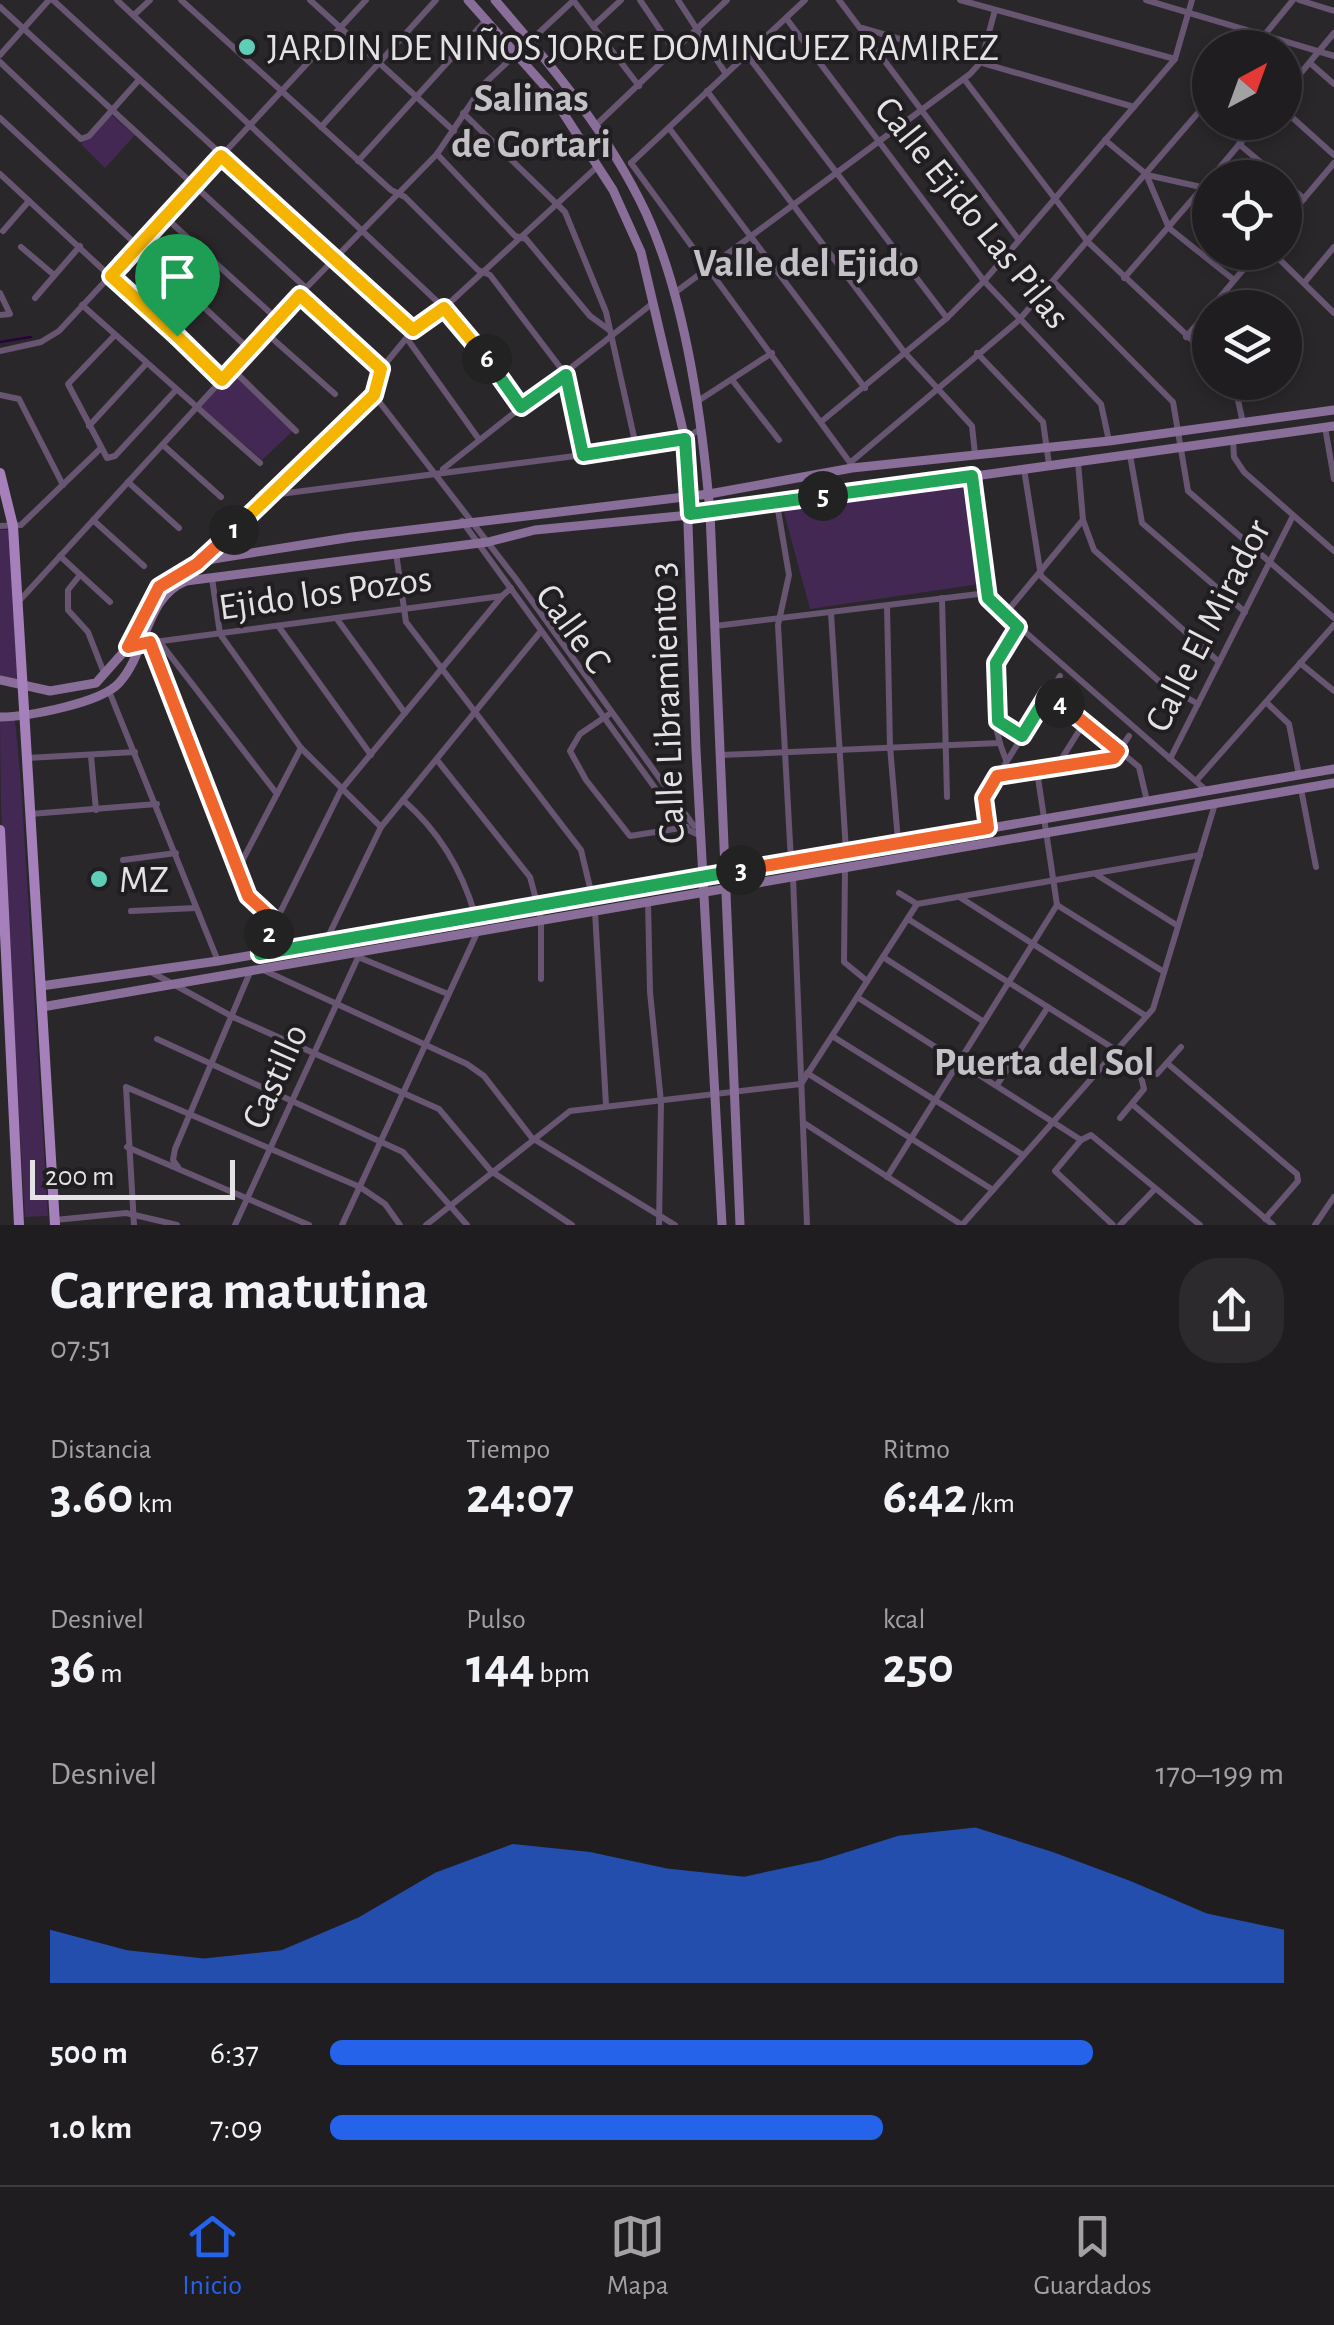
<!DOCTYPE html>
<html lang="es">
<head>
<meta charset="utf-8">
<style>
	:root { --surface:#201d20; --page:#2d2a2d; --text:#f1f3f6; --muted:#a2a2a5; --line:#3d3b3e; --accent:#2563eb }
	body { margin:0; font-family:"Alegreya Sans",sans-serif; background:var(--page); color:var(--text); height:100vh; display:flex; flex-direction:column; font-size:38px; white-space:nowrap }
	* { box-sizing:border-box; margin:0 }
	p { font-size:32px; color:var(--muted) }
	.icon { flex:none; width:55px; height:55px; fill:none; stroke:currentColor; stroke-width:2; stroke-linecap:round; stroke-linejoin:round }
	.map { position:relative; height:1225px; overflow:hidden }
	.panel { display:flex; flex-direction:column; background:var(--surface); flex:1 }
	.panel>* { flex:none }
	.needle { width:65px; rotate:41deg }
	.controls { position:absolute; left:1192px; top:30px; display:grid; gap:20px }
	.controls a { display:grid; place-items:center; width:110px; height:110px; border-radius:50%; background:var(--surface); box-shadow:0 5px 15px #0003,0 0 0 2px var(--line); font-size:50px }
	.scale { position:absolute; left:30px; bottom:25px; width:205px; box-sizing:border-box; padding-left:10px; border:5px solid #e4e2e5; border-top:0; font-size:28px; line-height:35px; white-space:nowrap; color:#e4e2e5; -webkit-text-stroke:8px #201e21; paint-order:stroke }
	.pin { position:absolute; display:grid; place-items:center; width:85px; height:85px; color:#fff; margin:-102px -42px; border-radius:50% 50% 50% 0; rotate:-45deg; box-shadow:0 0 10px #0007 }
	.pin .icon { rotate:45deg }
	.km { position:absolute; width:50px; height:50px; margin:-25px; border-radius:50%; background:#222; color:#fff; font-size:28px; line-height:50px; text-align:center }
	.round { display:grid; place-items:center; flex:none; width:105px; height:105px; border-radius:40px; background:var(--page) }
	.headline { display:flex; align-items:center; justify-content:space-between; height:170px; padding:0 50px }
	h1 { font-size:55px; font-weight:700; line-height:75px }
	.stats { display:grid; grid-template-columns:repeat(3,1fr); gap:15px; height:170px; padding:10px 50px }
	.stats div { display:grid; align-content:center }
	.stats b { font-size:50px; font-weight:700 }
	.stats small { font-size:28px; font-weight:400 }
	.stats p { font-size:28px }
	.chart { height:280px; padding:20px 50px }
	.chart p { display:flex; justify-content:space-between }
	.chart svg { width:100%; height:180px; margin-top:10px; fill:var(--accent); opacity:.7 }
	ul { padding:0 50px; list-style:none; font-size:32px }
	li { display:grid; grid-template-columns:160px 120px 1fr; align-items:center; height:75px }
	li i { height:25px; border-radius:12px; background:var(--accent) }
	.tabs { display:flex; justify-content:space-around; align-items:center; height:140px; border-top:2px solid var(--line); background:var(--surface); font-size:28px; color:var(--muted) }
	.tabs a { display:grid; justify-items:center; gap:5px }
	.tabs .on { color:var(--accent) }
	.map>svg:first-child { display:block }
</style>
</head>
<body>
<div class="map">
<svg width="1334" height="1225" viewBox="0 0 1334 1225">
	<rect width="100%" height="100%" fill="#2a272b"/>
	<g fill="#442854">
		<polygon points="109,113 135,135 105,168 81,144"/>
		<polygon points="235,367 296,428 262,460 199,405"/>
		<polygon points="965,480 979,584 810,609 782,505"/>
		<polygon points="0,530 9,530 16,573 17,682 0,678"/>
		<polygon points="15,720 21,785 48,1216 25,1217 1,809 0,721"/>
	</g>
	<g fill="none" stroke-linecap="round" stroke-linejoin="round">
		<polyline stroke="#2a003c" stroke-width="2.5" points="0,342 31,337"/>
		<g stroke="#675571" stroke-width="6">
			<polyline points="53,0 413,330"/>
			<polyline points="117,0 460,323 521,407"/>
			<polyline points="181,0 391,190 405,197 478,270 490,275 566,375 583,455"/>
			<polyline points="310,0 454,131"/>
			<polyline points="573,0 639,86"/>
			<polyline points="640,0 675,52"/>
			<polyline points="678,0 726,74"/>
			<polyline points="839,0 1018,239"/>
			<polyline points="960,0 1175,59"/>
			<polyline points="1146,0 1334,56"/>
			<polyline points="1299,0 1334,11"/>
			<polyline points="0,7 306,288"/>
			<polyline points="134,15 150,0"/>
			<polyline points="786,18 984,281 1101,404 1109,441"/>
			<polyline points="593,26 621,0"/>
			<polyline points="862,28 1134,107"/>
			<polyline points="1254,48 1293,0"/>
			<polyline points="0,55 49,0"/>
			<polyline points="747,55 947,318"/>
			<polyline points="0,62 81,139 89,136 138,81"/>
			<polyline points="1310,63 1334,84"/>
			<polyline points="964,79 1088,242 1210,357"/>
			<polyline points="707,91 905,353 972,426 975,454"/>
			<polyline points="1285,92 1334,33"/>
			<polyline points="1285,111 1334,155"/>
			<polyline points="463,113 565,212 606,312 636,446"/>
			<polyline points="0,118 250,350"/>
			<polyline points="595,126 727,0"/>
			<polyline points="321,127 436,0"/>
			<polyline points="669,128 865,388"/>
			<polyline points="1105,140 1146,174 1169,228 1234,280"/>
			<polyline points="1239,144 1279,178"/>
			<polyline points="437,154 515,236 526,239 590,316 608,329"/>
			<polyline points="358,161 486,20"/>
			<polyline points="631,163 851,464"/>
			<polyline points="631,163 805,0"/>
			<polyline points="598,166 444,308 413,330 381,369 374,395 516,579 694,826 700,828"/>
			<polyline points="0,174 222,380"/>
			<polyline points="1147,175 1210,189"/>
			<polyline points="1211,178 1258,122"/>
			<polyline points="1285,182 1304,199"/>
			<polyline points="165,217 277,319"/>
			<polyline points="1285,221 1334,163"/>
			<polyline points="3,231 29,201"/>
			<polyline points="21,247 54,275"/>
			<polyline points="1272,252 1334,313"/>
			<polyline points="1124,278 1210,179"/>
			<polyline points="1053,281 1173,402 1188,491 1334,618"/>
			<polyline points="1304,283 1334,247"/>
			<polyline points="0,293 10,314 0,315"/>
			<polyline points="673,294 970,74 981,62 995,10"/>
			<polyline points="300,295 381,369"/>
			<polyline points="35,298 80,246"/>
			<polyline points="82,305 260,463"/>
			<polyline points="1211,308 1258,252"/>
			<polyline points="265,332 335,394"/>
			<polyline points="115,335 68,384 107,458 115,456 175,391"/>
			<polyline points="1186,337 1210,309"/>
			<polyline points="408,340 478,438"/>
			<polyline points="0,351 41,342 59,331 366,0"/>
			<polyline points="977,353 1043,422 1049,464"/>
			<polyline points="232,369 296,431"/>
			<polyline points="733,381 779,440"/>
			<polyline points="1234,382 1243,423"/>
			<polyline points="0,395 19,399 63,485"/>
			<polyline points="698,401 772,353"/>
			<polyline points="822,421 947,318 984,281 1175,59 1192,0"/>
			<polyline points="89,426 146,364"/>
			<polyline points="1325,427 1334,479"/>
			<polyline points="1233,440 1234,457 1244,472 1334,551"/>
			<polyline points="163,445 221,497"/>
			<polyline points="1130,455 1142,523 1245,612"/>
			<polyline points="851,462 1018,321 1210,99"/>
			<polyline points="1078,462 1083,520 1094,550 1219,662"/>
			<polyline points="443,469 653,303"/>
			<polyline points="1024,469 1041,576 1161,683 1198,704"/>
			<polyline points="972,475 991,602 1207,791"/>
			<polyline points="128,482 179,528"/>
			<polyline points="272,495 583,455 685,439 700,429"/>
			<polyline points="777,504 789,575 778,625 791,861"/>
			<polyline points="93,520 144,566"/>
			<polyline points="462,521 684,828 701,836"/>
			<polyline points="0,526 21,525 101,448"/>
			<polyline points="396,553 406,622 581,850 592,896"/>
			<polyline points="60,556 110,602"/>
			<polyline points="201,560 374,395"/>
			<polyline points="80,575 68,590 68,610 88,632 104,673"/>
			<polyline points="212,578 220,634 301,748 381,827"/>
			<polyline points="942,598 947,797"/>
			<polyline points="20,600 306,288 437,154 484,84 574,0"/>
			<polyline points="887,606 890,746 898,841"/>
			<polyline points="831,613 846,851"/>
			<polyline points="1005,614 1082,521"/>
			<polyline points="337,619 405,713"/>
			<polyline points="715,626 987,593"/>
			<polyline points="279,627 371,755"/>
			<polyline points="159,641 277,794"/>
			<polyline points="150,642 248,896 275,921"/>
			<polyline points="139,644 502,596 511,588"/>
			<polyline points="1300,663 1334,691"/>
			<polyline points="109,691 218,961"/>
			<polyline points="1049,693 1139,767 1147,801"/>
			<polyline points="1266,702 1289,724 1299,775"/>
			<polyline points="608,715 580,734 570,751 586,780 630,836 687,827"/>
			<polyline points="998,721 1021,736"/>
			<polyline points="721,755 999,743"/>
			<polyline points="91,756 96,810"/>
			<polyline points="27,758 135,752"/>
			<polyline points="1170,759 1293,516"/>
			<polyline points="437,760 530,877 541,918 541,979"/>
			<path d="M 1006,760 C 988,718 990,662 1018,627"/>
			<polyline points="1057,766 1084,723"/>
			<polyline points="998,776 1114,758 1129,736"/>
			<polyline points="1196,781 1334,625"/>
			<polyline points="1301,789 1316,867"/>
			<path d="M 403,800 C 439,831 462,870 475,915"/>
			<polyline points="30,814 157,804"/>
			<polyline points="988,828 984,798 1060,676"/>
			<polyline points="123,860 176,853"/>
			<polyline points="239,867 301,748"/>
			<polyline points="845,868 844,962 867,981"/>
			<polyline points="1097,875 1178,926"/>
			<polyline points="793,877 807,1225"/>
			<polyline points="899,893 917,904"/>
			<polyline points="961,898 1146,1016"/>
			<polyline points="648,902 650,992 661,1102 659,1225"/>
			<polyline points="1057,905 1164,972"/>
			<polyline points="131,911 196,908"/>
			<polyline points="595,911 606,1105"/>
			<polyline points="908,919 1116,1050 1140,1072 1144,1089 1120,1118"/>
			<polyline points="325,943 381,827 541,631"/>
			<polyline points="260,953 341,790 502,596"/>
			<polyline points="358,957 448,994"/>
			<polyline points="883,957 984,1022"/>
			<polyline points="261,969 467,1064 484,1076 532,1138 675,1225"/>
			<polyline points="151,972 233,1017 439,1109 491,1171 572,1225"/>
			<polyline points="857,997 1081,1140"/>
			<polyline points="832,1036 1023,1155"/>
			<polyline points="157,1039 403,1152 467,1225"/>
			<polyline points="1167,1063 1297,1174 1298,1181 1265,1219"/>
			<polyline points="1142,1072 1157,1074 1181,1047"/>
			<polyline points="807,1073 993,1190"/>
			<polyline points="997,1085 1048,1007"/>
			<polyline points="1132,1104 1273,1225"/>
			<polyline points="804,1123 962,1225"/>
			<polyline points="1081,1140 1091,1135 1200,1225"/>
			<polyline points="1081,1140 1055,1171 1113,1225"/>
			<polyline points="127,1147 309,1225"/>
			<polyline points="178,1167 173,1160 175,1149 251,970"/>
			<polyline points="887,1177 1057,905 1037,771"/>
			<polyline points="55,1220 126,1213 177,1225"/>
			<polyline points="134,1225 126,1087 360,1187 385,1204 400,1225"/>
			<polyline points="235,1225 361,951"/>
			<polyline points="342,1225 478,931"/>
			<polyline points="426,1225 570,1111 801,1084 917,904 1200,855"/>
			<polyline points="962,1225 1153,1009 1215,804"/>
			<polyline points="1120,1225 1154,1190"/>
			<polyline points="1315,1225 1334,1197"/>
		</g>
		<g stroke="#8a6e9a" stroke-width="9">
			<polyline points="468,0 549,91 613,190 641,252 685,439 696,750 722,1225"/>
			<path d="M 495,0 C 552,66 609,134 646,213 C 686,300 702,418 710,513 L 740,1225"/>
			<polyline points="0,680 50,691 96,683 128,647 159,587 178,572 213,559 352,537 709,494 852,468 1109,441 1334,410"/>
			<path d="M 0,717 C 27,717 101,703 119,683 C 147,653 145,597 186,581 L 488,542 L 535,530 L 710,513 L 1334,426"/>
			<polyline points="41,986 218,961 1334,769"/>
			<polyline points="42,1007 1334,783"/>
		</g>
		<g stroke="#a580ba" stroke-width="10">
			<polyline points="0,473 13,526 55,1225"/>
			<polyline points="0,830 19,1225"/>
		</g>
	</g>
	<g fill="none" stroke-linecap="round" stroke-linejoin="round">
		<defs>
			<polyline id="split-1" points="177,336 222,380 300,295 381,369 374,395 234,530"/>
			<polyline id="split-2" points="234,530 197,564 159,587 128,647 150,642 248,896 275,921 269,934"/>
			<polyline id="split-3" points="269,934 260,954 741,870"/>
			<polyline id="split-4" points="741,870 988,828 984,798 997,776 1114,758 1119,751 1060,703"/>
			<polyline id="split-5" points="823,496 972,476 988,598 1018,627 996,663 998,721 1022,736 1048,694 1060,703"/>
			<polyline id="split-6" points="487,359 521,407 566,375 583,455 685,439 690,514 823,496"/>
			<polyline id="split-7" points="122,264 221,156 413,330 444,308 487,359"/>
			<polyline id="split-8" points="122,264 111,276 177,336"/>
		</defs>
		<use href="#split-1" stroke="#fff" stroke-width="20"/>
		<use href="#split-2" stroke="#fff" stroke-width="20"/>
		<use href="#split-3" stroke="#fff" stroke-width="20"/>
		<use href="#split-4" stroke="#fff" stroke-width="20"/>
		<use href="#split-5" stroke="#fff" stroke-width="20"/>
		<use href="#split-6" stroke="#fff" stroke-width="20"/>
		<use href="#split-7" stroke="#fff" stroke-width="20"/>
		<use href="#split-8" stroke="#fff" stroke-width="20"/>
		<use href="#split-1" stroke="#f5b400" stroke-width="12"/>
		<use href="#split-2" stroke="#f0652b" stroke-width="12"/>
		<use href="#split-3" stroke="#22a559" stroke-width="12"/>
		<use href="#split-4" stroke="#f0652b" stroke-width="12"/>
		<use href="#split-5" stroke="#22a559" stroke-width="12"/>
		<use href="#split-6" stroke="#22a559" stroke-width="12"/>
		<use href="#split-7" stroke="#f5b400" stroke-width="12"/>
		<use href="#split-8" stroke="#f5b400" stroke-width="12"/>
	</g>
	<g fill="#5eceb8" stroke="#201e21" stroke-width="4">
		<circle cx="247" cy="47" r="10"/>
		<circle cx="99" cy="879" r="10"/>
	</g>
	<g text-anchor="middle" stroke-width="8" stroke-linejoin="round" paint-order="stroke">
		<g font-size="38" fill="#e4e2e5" stroke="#201e21" text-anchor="start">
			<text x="267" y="60">JARDIN DE NIÑOS JORGE DOMINGUEZ RAMIREZ</text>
			<text x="119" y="892">MZ</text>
		</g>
		<g font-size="38" fill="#e4e2e5" stroke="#201e21">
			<text transform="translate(973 212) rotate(51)" y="13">Calle Ejido Las Pilas</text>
			<text transform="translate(325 592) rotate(-8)" y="13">Ejido los Pozos</text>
			<text transform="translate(1207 625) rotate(-63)" y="13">Calle El Mirador</text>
			<text transform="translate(574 628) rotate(54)" y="13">Calle C</text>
			<text transform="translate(666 703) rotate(-92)" y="13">Calle Libramiento 3</text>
			<text transform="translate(274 1076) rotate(-66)" y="13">Castillo</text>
		</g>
		<g font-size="40" font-weight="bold" fill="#c4c2c6" stroke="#201e21">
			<text x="531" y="111">Salinas<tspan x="531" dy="46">de Gortari</tspan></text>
			<text x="806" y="276">Valle del Ejido</text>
			<text x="1044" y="1075">Puerta del Sol</text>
		</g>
	</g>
</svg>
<div class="controls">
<a><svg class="needle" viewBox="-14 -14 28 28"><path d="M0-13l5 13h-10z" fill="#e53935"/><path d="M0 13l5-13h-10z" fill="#a2a2a5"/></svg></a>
<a><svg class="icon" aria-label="locate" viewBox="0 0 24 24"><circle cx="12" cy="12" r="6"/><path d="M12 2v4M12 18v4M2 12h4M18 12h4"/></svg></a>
<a><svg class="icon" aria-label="layers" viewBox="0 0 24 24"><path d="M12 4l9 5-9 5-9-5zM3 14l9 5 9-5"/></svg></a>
</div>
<div class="scale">200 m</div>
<div class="pin" style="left:177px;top:336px;background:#1e9e55"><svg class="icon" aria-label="arrive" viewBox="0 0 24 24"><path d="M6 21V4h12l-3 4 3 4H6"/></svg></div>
<b class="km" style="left:234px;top:530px">1</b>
<b class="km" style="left:269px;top:934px">2</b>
<b class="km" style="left:741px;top:870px">3</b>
<b class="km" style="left:1060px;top:703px">4</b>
<b class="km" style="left:823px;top:496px">5</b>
<b class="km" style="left:487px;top:359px">6</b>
</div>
<section class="panel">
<div class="headline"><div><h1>Carrera matutina</h1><p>07:51</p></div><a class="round"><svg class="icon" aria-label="share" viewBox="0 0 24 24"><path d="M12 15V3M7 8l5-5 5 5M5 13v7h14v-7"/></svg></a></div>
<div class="stats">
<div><p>Distancia</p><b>3.60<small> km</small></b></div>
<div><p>Tiempo</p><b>24:07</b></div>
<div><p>Ritmo</p><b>6:42<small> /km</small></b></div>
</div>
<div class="stats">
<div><p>Desnivel</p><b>36<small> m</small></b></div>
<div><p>Pulso</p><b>144<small> bpm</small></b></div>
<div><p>kcal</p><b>250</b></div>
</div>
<div class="chart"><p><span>Desnivel</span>170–199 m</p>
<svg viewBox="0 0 160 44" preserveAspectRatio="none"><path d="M0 44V31L10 36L20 38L30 36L40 28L50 17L60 10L70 12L80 16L90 18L100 14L110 8L120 6L130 12L140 19L150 27L160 31V44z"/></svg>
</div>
<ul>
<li><b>500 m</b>6:37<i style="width:80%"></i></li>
<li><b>1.0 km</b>7:09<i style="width:58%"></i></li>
</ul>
</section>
<nav class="tabs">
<a class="on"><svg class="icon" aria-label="home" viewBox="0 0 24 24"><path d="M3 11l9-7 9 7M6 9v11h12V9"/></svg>Inicio</a>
<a><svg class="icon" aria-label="map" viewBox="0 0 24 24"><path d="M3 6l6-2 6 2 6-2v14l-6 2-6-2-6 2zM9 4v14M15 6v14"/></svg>Mapa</a>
<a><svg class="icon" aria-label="saved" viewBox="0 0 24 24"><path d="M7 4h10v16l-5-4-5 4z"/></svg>Guardados</a>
</nav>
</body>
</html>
